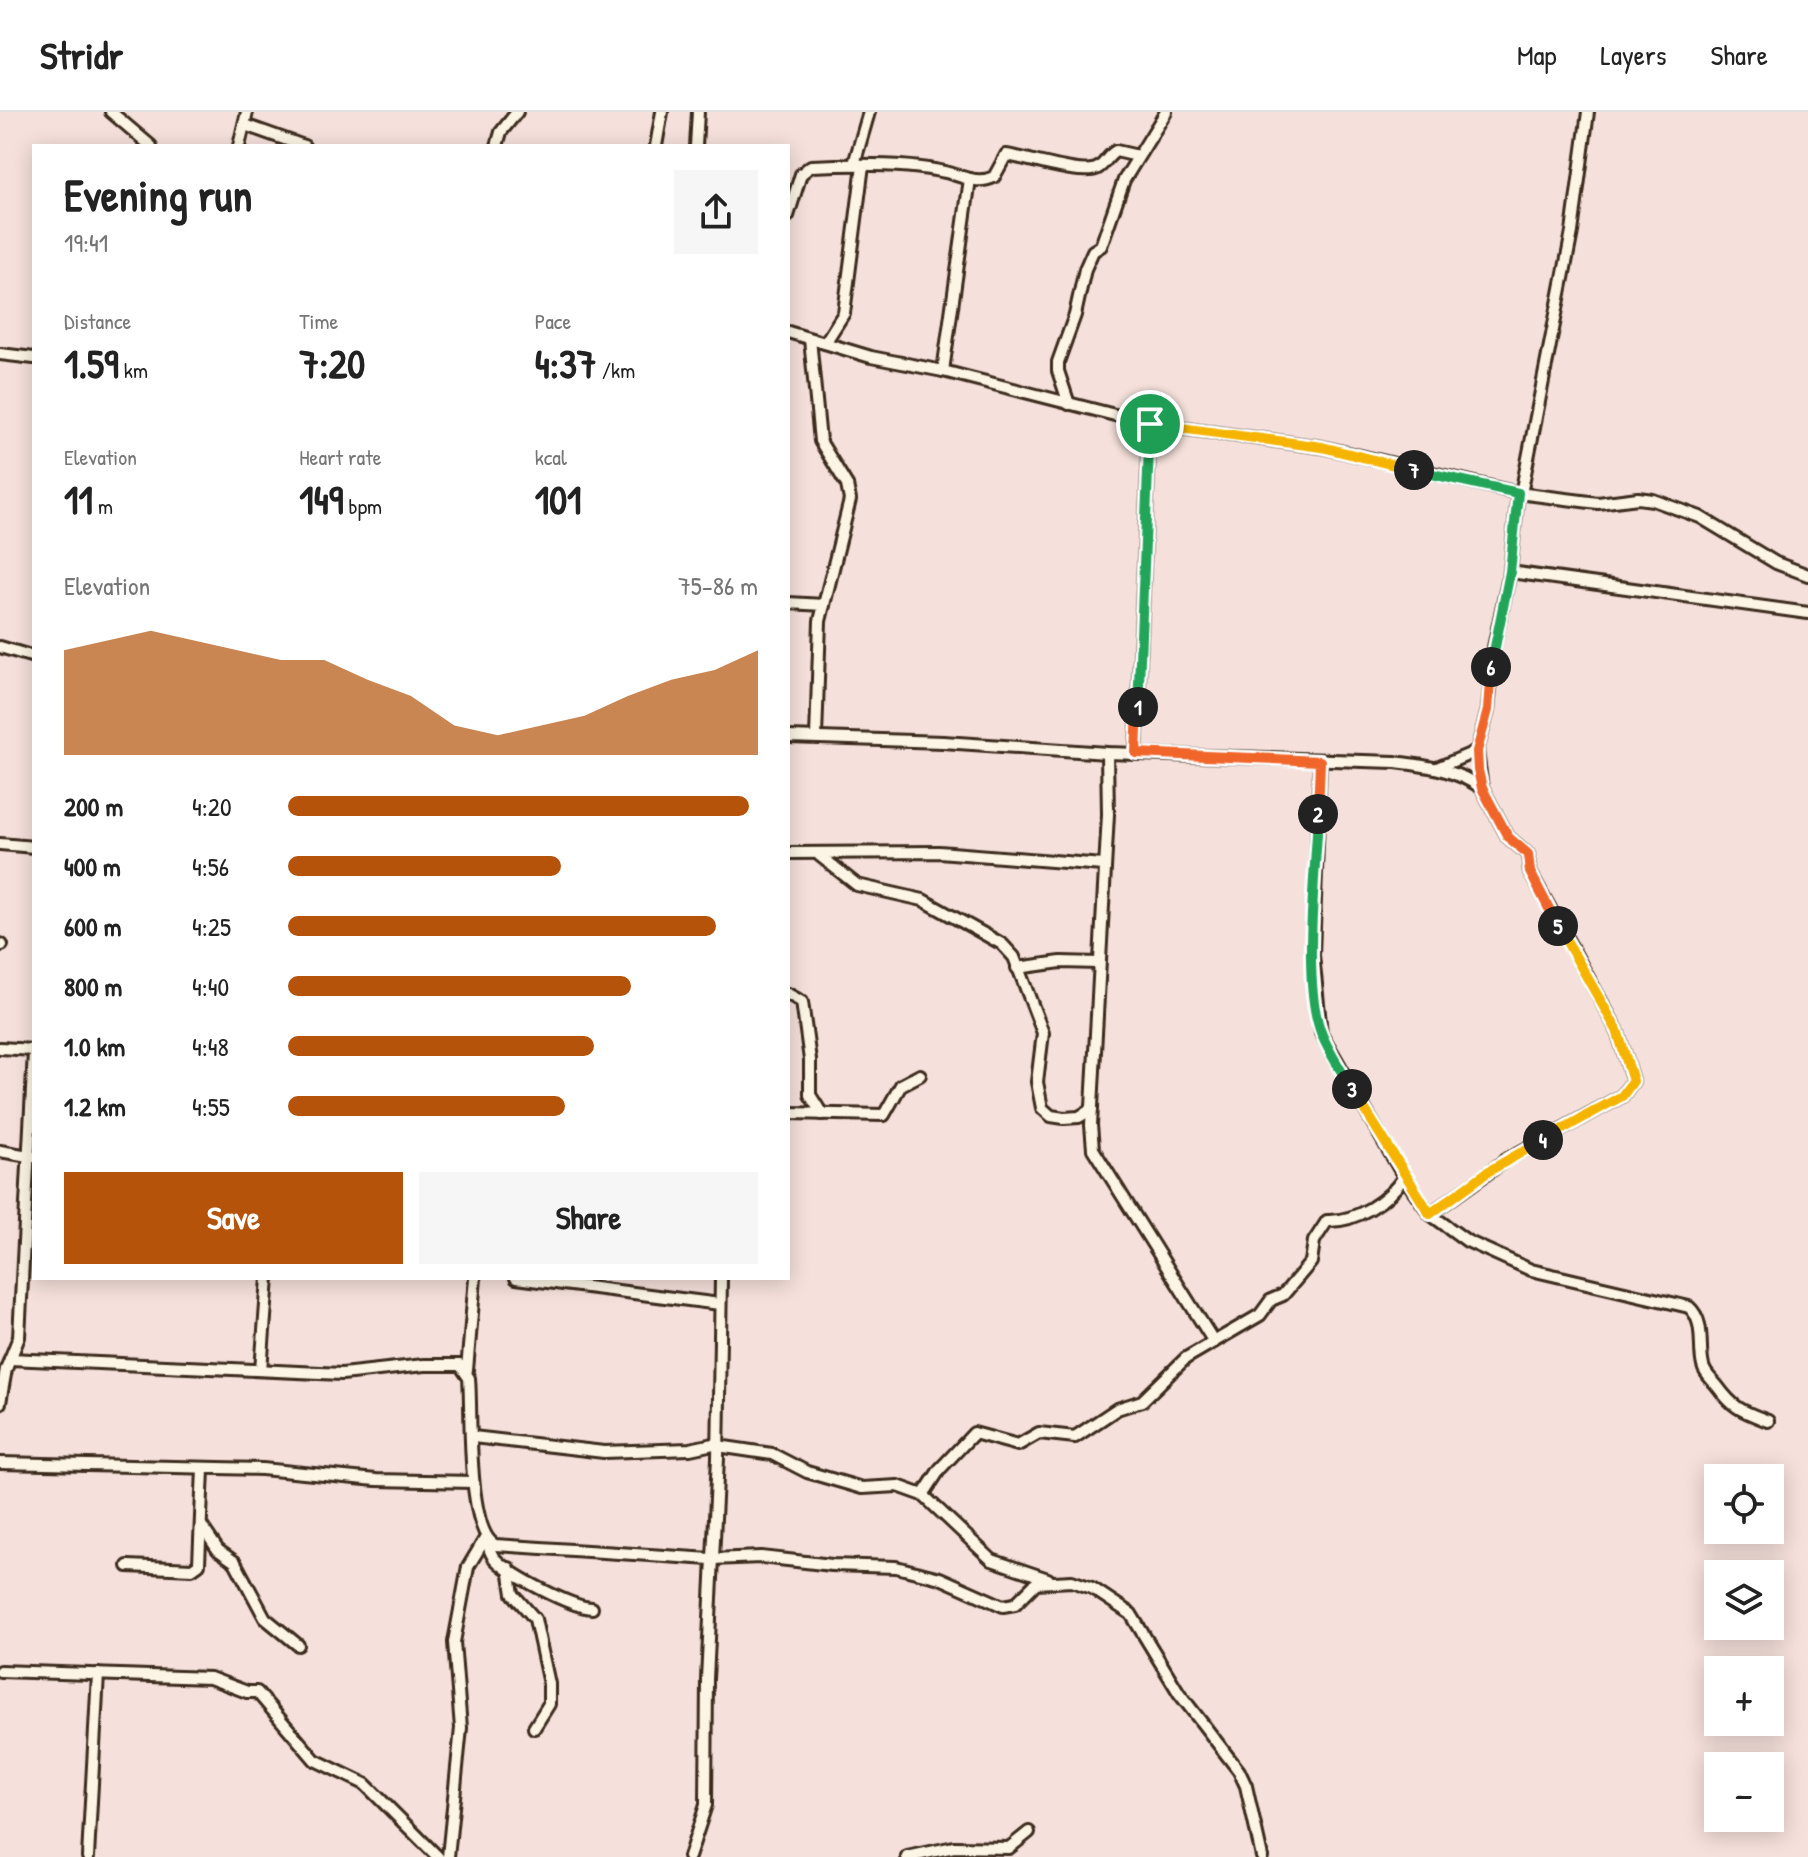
<!DOCTYPE html>
<html lang="en">
<head>
<meta charset="utf-8">
<style>
	:root { --surface:#fff; --page:#f6f6f6; --text:#222; --muted:#767676; --line:#e0e0e0; --accent:#b45309 }
	body { margin:0; font-family:"Patrick Hand",sans-serif; background:var(--page); color:var(--text); height:100vh; display:flex; flex-direction:column; font-size:30px; white-space:nowrap }
	* { box-sizing:border-box; margin:0 }
	p { font-size:26px; color:var(--muted) }
	.icon { flex:none; width:44px; height:44px; fill:none; stroke:currentColor; stroke-width:2; stroke-linecap:round; stroke-linejoin:round }
	.map { position:relative; flex:1; overflow:hidden }
	.panel { position:absolute; left:32px; top:32px; width:758px; height:1136px; display:flex; flex-direction:column; background:var(--surface); border-radius:0px; box-shadow:0 4px 20px #0003 }
	.panel>* { flex:none }
	.tools { position:absolute; left:1704px; top:1352px; display:grid; gap:16px }
	.tools a { display:grid; place-items:center; width:80px; height:80px; border-radius:0px; background:var(--surface); box-shadow:0 4px 20px #0003; font-size:40px }
	.pin { position:absolute; display:grid; place-items:center; width:68px; height:68px; color:#fff; margin:-34px; border:4px solid #fff; border-radius:50%; box-shadow:0 2px 8px #0007 }
	.km { position:absolute; width:40px; height:40px; margin:-20px; border-radius:50%; background:#222; color:#fff; font-size:22px; line-height:40px; text-align:center }
	.round { display:grid; place-items:center; flex:none; width:84px; height:84px; border-radius:0px; background:var(--page) }
	.overview { display:flex; align-items:center; justify-content:space-between; height:136px; padding:0 32px }
	h1 { font-size:44px; font-weight:800; line-height:60px }
	.metrics { display:grid; grid-template-columns:repeat(3,1fr); gap:12px; height:136px; padding:8px 32px }
	.metrics div { display:grid; align-content:center }
	.metrics b { font-size:40px; font-weight:800 }
	.metrics small { font-size:22px; font-weight:400 }
	.metrics p { font-size:22px }
	.chart { height:224px; padding:16px 32px }
	.chart p { display:flex; justify-content:space-between }
	.chart svg { width:100%; height:144px; margin-top:8px; fill:var(--accent); opacity:.7 }
	.action { display:flex; gap:16px; margin-top:auto; padding:16px 32px }
	.action a { flex:1; height:92px; border-radius:0px; background:var(--accent); color:#fff; font-size:32px; font-weight:800; line-height:92px; text-align:center }
	.action a+a { background:var(--page); color:var(--text) }
	ul { padding:0 32px; list-style:none; font-size:26px }
	li { display:grid; grid-template-columns:128px 96px 1fr; align-items:center; height:60px }
	li i { height:20px; border-radius:10px; background:var(--accent) }
	header { display:flex; align-items:center; gap:48px; box-sizing:border-box; height:112px; padding:0 40px; background:var(--surface); border-bottom:2px solid var(--line) }
	header strong { font-size:38px }
	nav { display:flex; gap:44px; margin-inline-start:auto; font-size:28px }
	.map>svg:first-child { display:block }
</style>
</head>
<body>
<header>
<strong>Stridr</strong>
<nav><a>Map</a><a>Layers</a><a>Share</a></nav>
</header>
<div class="map">
<svg width="1808" height="1745" viewBox="0 0 1808 1745">
	<rect width="100%" height="100%" fill="#f5e0db"/>
	<filter id="ink" filterUnits="userSpaceOnUse"><feTurbulence type="fractalNoise" baseFrequency=".0125" numOctaves="2"/><feDisplacementMap in="SourceGraphic" scale="16" xChannelSelector="R" yChannelSelector="G"/><feConvolveMatrix kernelMatrix="1 2 1 2 8 2 1 2 1" color-interpolation-filters="sRGB"/></filter>
	<g filter="url(#ink)">
		<g fill="none" stroke-linecap="round" stroke-linejoin="round">
			<defs>
				<g id="minor">
					<polyline points="111,0 151,34"/>
					<polyline points="245,13 304,34"/>
					<polyline points="239,34 247,0"/>
					<polyline points="497,34 501,20 517,0"/>
					<polyline points="656,34 662,0"/>
					<polyline points="696,34 698,0"/>
					<polyline points="854,52 869,0"/>
					<path d="M 788,104 L 801,62 L 811,54 C 851,52 906,51 945,60 C 963,64 976,73 994,65 L 1006,43 C 1028,46 1084,65 1098,56 C 1105,52 1108,43 1116,39 L 1138,44"/>
					<polyline points="788,220 871,245 943,259 1150,312 1322,335 1518,381 1598,391 1638,386 1653,388 1700,405 1776,451 1808,463"/>
					<polyline points="810,227 820,329 847,373 850,388 820,509 816,625"/>
					<polyline points="825,231 844,201 863,53"/>
					<polyline points="0,242 34,246"/>
					<polyline points="943,259 970,67"/>
					<polyline points="1069,292 1058,259 1058,250 1075,203 1085,157 1093,139 1101,134 1124,68 1166,0"/>
					<polyline points="1521,382 1572,120 1588,0"/>
					<polyline points="1510,460 1808,501"/>
					<polyline points="788,491 824,493"/>
					<polyline points="0,535 34,545"/>
					<path d="M 788,625 L 943,630 L 1107,641 L 1395,650 C 1428,654 1454,657 1482,676"/>
					<polyline points="1107,641 1108,702 1091,1013 1093,1037 1214,1230"/>
					<polyline points="1136,641 1150,312"/>
					<path d="M 1320,649 L 1313,843 L 1321,921 L 1404,1065 L 1430,1102 L 1467,1129 L 1531,1158 L 1689,1195 C 1706,1210 1698,1236 1703,1254 C 1705,1263 1713,1268 1718,1275 C 1734,1297 1742,1299 1768,1309"/>
					<polyline points="1439,655 1477,639"/>
					<polyline points="0,732 34,735"/>
					<polyline points="788,741 939,740 1103,753"/>
					<polyline points="819,743 857,773 923,788 1002,832 1014,845 1043,921 1037,970 1042,996 1051,1004 1064,1006 1079,1005 1092,997"/>
					<polyline points="0,832 2,833"/>
					<polyline points="1017,856 1061,850 1099,851"/>
					<polyline points="788,882 802,890 810,948 810,983 822,1002"/>
					<polyline points="0,936 34,938"/>
					<polyline points="788,1001 884,1003 901,973 920,963"/>
					<polyline points="0,1039 34,1045"/>
					<polyline points="1430,1102 1506,1048 1622,984 1633,969 1617,918 1530,760 1528,742 1508,725 1482,676 1477,639 1488,598 1493,540 1510,460 1518,381"/>
					<polyline points="516,1166 720,1192"/>
					<path d="M 10,1247 L 342,1262 L 424,1253 L 460,1253 L 469,1266 C 472,1299 466,1417 495,1433 L 711,1447 L 761,1445 L 832,1453 L 896,1455 L 940,1466 L 1003,1494 L 1015,1492 L 1036,1471 L 1072,1469 L 1092,1476 L 1131,1502 L 1179,1581 L 1239,1659 L 1246,1674 L 1262,1745"/>
					<polyline points="261,1258 268,1166"/>
					<polyline points="467,1258 475,1166"/>
					<polyline points="0,1291 6,1257 19,1225 34,940"/>
					<polyline points="473,1325 604,1340 690,1337 718,1331"/>
					<polyline points="718,1334 772,1342 807,1360 862,1376 898,1374 923,1383 992,1448 1048,1467"/>
					<polyline points="0,1351 262,1357 376,1368 473,1370"/>
					<path d="M 923,1383 L 940,1357 L 974,1321 L 1018,1333 L 1039,1321 L 1075,1325 L 1117,1297 L 1142,1289 L 1186,1246 L 1260,1203 L 1271,1188 L 1283,1183 L 1311,1150 L 1314,1129 L 1327,1109 C 1356,1110 1388,1089 1404,1065"/>
					<polyline points="201,1413 218,1438 235,1450 265,1506 298,1533"/>
					<path d="M 487,1429 C 489,1435 490,1442 495,1447 C 510,1463 571,1495 592,1496"/>
					<polyline points="128,1454 192,1457 199,1452 203,1357"/>
					<polyline points="509,1456 513,1482 535,1507 549,1572 549,1592 534,1616"/>
					<polyline points="0,1559 210,1566 247,1580 257,1580 315,1648 365,1672 438,1745"/>
					<polyline points="88,1745 98,1562"/>
					<polyline points="448,1745 461,1616 454,1530 468,1455 486,1425"/>
					<polyline points="689,1745 706,1693 707,1567 718,1346 721,1166"/>
					<polyline points="907,1745 954,1735 1009,1736 1029,1720"/>
				</g>
			</defs>
			<use href="#minor" stroke="#3b2a1e" stroke-width="16"/>
			<use href="#minor" stroke="#fcf5e5" stroke-width="10"/>
		</g>
	</g>
	<g fill="none" stroke-linecap="round" stroke-linejoin="round" filter="url(#ink)">
		<defs>
			<polyline id="split-1" points="1138,595 1150,312"/>
			<polyline id="split-2" points="1138,595 1136,641 1320,649 1318,702"/>
			<path id="split-3" d="M 1318,702 C 1316,760 1301,872 1322,923 C 1330,942 1342,960 1352,977"/>
			<polyline id="split-4" points="1352,977 1430,1102 1489,1059 1543,1028"/>
			<polyline id="split-5" points="1543,1028 1622,984 1633,969 1617,918 1558,814"/>
			<polyline id="split-6" points="1491,555 1488,598 1477,639 1478,658 1482,676 1508,725 1528,742 1530,760 1558,814"/>
			<polyline id="split-7" points="1414,358 1518,381 1510,460 1491,555"/>
			<polyline id="split-8" points="1150,312 1322,335 1414,358"/>
		</defs>
		<use href="#split-1" stroke="#fff" stroke-width="16"/>
		<use href="#split-2" stroke="#fff" stroke-width="16"/>
		<use href="#split-3" stroke="#fff" stroke-width="16"/>
		<use href="#split-4" stroke="#fff" stroke-width="16"/>
		<use href="#split-5" stroke="#fff" stroke-width="16"/>
		<use href="#split-6" stroke="#fff" stroke-width="16"/>
		<use href="#split-7" stroke="#fff" stroke-width="16"/>
		<use href="#split-8" stroke="#fff" stroke-width="16"/>
		<use href="#split-1" stroke="#22a559" stroke-width="10"/>
		<use href="#split-2" stroke="#f0652b" stroke-width="10"/>
		<use href="#split-3" stroke="#22a559" stroke-width="10"/>
		<use href="#split-4" stroke="#f5b400" stroke-width="10"/>
		<use href="#split-5" stroke="#f5b400" stroke-width="10"/>
		<use href="#split-6" stroke="#f0652b" stroke-width="10"/>
		<use href="#split-7" stroke="#22a559" stroke-width="10"/>
		<use href="#split-8" stroke="#f5b400" stroke-width="10"/>
	</g>
</svg>
<div class="tools">
<a><svg class="icon" aria-label="locate" viewBox="0 0 24 24"><circle cx="12" cy="12" r="6"/><path d="M12 2v4M12 18v4M2 12h4M18 12h4"/></svg></a>
<a><svg class="icon" aria-label="layers" viewBox="0 0 24 24"><path d="M12 4l9 5-9 5-9-5zM3 14l9 5 9-5"/></svg></a>
<a>+</a>
<a>−</a>
</div>
<div class="pin" style="left:1150px;top:312px;background:#1e9e55"><svg class="icon" aria-label="arrive" viewBox="0 0 24 24"><path d="M6 21V4h12l-3 4 3 4H6"/></svg></div>
<b class="km" style="left:1138px;top:595px">1</b>
<b class="km" style="left:1318px;top:702px">2</b>
<b class="km" style="left:1352px;top:977px">3</b>
<b class="km" style="left:1543px;top:1028px">4</b>
<b class="km" style="left:1558px;top:814px">5</b>
<b class="km" style="left:1491px;top:555px">6</b>
<b class="km" style="left:1414px;top:358px">7</b>
<section class="panel">
<div class="overview"><div><h1>Evening run</h1><p>19:41</p></div><a class="round"><svg class="icon" aria-label="share" viewBox="0 0 24 24"><path d="M12 15V3M7 8l5-5 5 5M5 13v7h14v-7"/></svg></a></div>
<div class="metrics">
<div><p>Distance</p><b>1.59<small> km</small></b></div>
<div><p>Time</p><b>7:20</b></div>
<div><p>Pace</p><b>4:37<small> /km</small></b></div>
</div>
<div class="metrics">
<div><p>Elevation</p><b>11<small> m</small></b></div>
<div><p>Heart rate</p><b>149<small> bpm</small></b></div>
<div><p>kcal</p><b>101</b></div>
</div>
<div class="chart"><p><span>Elevation</span>75–86 m</p>
<svg viewBox="0 0 160 44" preserveAspectRatio="none"><path d="M0 44V12L10 9L20 6L30 9L40 12L50 15L60 15L70 21L80 26L90 35L100 38L110 35L120 32L130 26L140 21L150 18L160 12V44z"/></svg>
</div>
<ul>
<li><b>200 m</b>4:20<i style="width:98%"></i></li>
<li><b>400 m</b>4:56<i style="width:58%"></i></li>
<li><b>600 m</b>4:25<i style="width:91%"></i></li>
<li><b>800 m</b>4:40<i style="width:73%"></i></li>
<li><b>1.0 km</b>4:48<i style="width:65%"></i></li>
<li><b>1.2 km</b>4:55<i style="width:59%"></i></li>
</ul>
<div class="action"><a>Save</a><a>Share</a></div>
</section>
</div>
</body>
</html>
